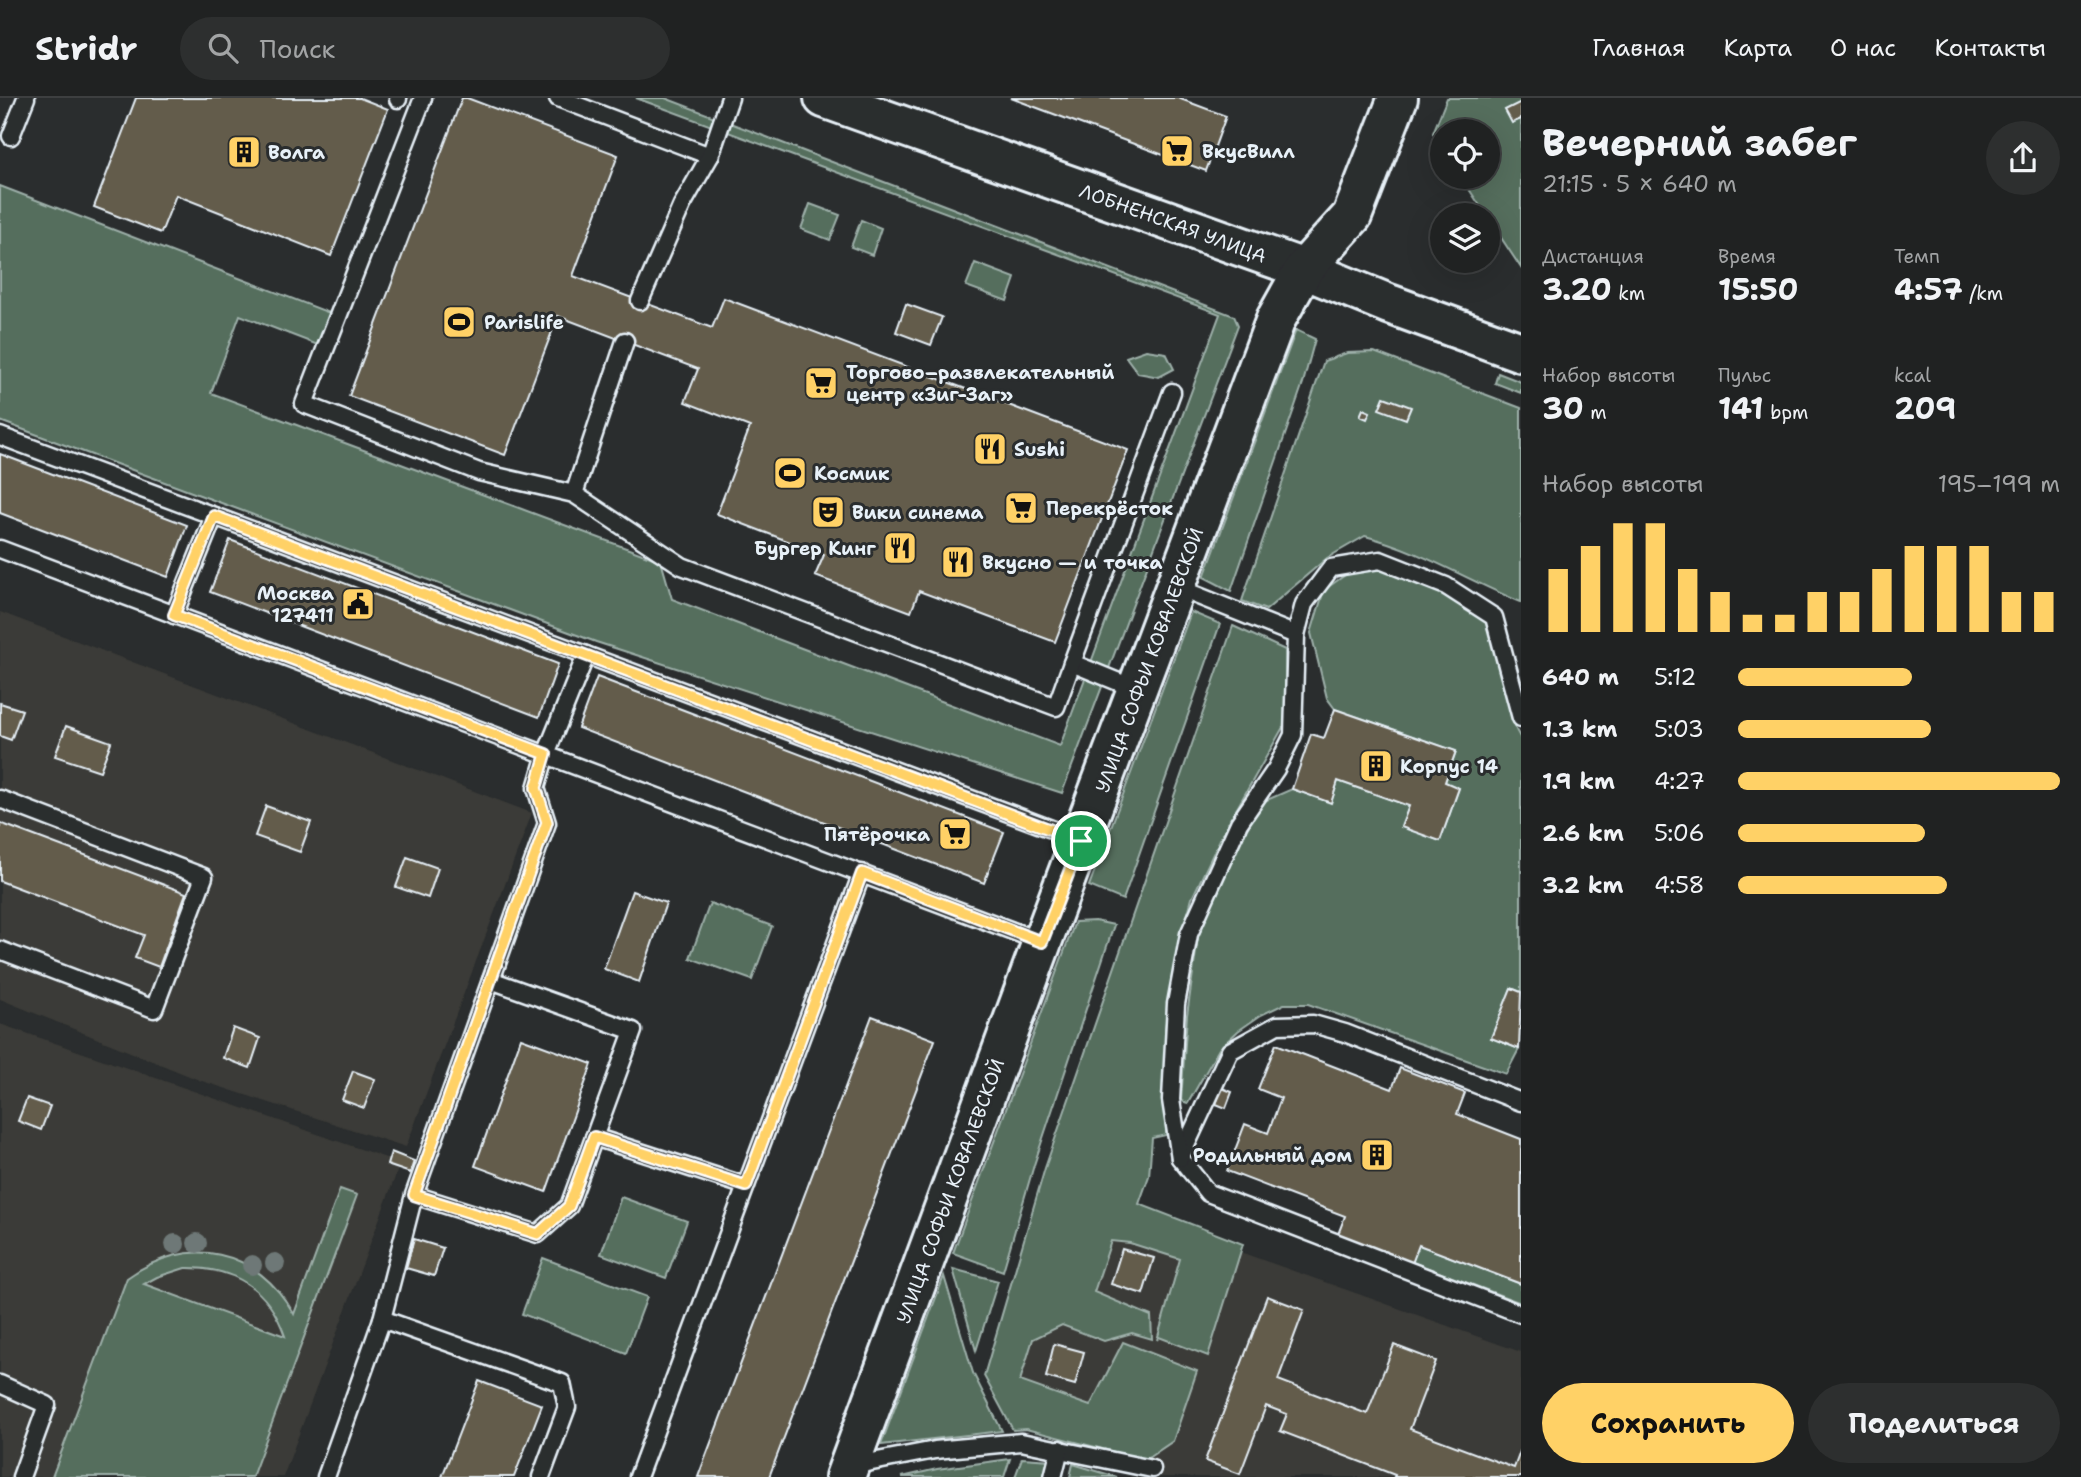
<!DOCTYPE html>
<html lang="ru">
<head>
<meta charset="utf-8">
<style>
	:root { --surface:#202222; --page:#2d2f2f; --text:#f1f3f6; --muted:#a2a4a5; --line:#3d3f40; --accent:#ffd166 }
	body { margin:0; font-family:"Shantell Sans",sans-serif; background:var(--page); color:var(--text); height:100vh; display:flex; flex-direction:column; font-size:26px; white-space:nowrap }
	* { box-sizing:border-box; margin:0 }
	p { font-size:23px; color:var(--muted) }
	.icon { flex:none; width:38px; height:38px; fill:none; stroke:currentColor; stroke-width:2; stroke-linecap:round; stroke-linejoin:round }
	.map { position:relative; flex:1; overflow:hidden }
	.sheet { display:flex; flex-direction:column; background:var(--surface); width:560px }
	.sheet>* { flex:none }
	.tools { position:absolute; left:1430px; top:21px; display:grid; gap:14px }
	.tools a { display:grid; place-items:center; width:70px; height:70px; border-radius:50%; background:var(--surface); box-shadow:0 7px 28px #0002,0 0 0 2px var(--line); font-size:35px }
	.pin { position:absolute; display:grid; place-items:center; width:60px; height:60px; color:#fff; margin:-30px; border:4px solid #fff; border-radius:50%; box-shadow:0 2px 7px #0007 }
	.round { display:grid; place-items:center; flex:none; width:74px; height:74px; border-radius:37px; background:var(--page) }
	.overview { display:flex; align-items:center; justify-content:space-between; height:119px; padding:0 21px }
	h1 { font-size:38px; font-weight:700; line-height:52px }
	.figures { display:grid; grid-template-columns:repeat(3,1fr); gap:10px; height:119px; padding:7px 21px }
	.figures div { display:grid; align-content:center }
	.figures b { font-size:30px; font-weight:700 }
	.figures small { font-size:19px; font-weight:400 }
	.figures p { font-size:19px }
	.chart { height:196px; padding:14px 21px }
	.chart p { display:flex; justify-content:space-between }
	.chart svg { width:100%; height:126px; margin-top:7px; stroke:var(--accent); stroke-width:6 }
	.action { display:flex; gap:14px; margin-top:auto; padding:14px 21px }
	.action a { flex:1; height:80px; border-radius:42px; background:var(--accent); color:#111; font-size:28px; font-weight:700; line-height:80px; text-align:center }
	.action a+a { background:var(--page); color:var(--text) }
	ul { padding:0 21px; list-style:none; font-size:23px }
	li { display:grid; grid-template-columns:112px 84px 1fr; align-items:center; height:52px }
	li i { height:18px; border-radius:9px; background:var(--accent) }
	header { display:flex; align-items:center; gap:42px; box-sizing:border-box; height:98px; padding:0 35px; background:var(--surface); border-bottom:2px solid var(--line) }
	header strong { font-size:33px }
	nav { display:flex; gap:38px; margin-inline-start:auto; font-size:24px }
	.search { width:490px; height:63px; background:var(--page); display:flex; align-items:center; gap:18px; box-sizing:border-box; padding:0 24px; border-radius:38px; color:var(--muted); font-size:26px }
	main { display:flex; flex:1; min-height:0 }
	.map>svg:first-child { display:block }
</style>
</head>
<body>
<header>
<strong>Stridr</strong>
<div class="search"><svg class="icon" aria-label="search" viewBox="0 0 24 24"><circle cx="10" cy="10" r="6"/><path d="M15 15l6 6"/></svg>Поиск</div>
<nav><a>Главная</a><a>Карта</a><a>О нас</a><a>Контакты</a></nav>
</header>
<main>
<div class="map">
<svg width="1521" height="1379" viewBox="0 0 1521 1379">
	<rect width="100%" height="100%" fill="#2a2d2e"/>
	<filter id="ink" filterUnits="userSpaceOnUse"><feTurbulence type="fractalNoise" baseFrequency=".0143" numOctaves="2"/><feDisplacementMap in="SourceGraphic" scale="14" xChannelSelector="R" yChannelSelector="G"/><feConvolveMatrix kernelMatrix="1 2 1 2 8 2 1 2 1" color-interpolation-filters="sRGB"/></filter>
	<g filter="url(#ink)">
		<g fill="#3b3b37">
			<polygon points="0,514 532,715 406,1049 199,982 0,901"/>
			<polygon points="0,926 389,1061 387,1067 398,1071 283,1379 0,1379"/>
			<polygon points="1041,1083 1521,1254 1521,1379 1155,1379 1144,1338 984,1278"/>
		</g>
		<g fill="#546e5d" stroke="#9eb0aa" stroke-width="2" fill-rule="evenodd">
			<polygon points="636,0 665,0 1234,218 1238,227 1062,695 596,544 0,323 0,88 335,217 323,249 240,217 211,295 661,463 672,501 1060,648 1220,216"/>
			<polygon points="1447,0 1521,0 1521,170 1461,79 1488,79 1488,33 1442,33 1442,49 1433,35"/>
			<polygon points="810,106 840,117 830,142 801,131"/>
			<polygon points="861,122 881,130 872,157 851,149"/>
			<polygon points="975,165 1015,180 1007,203 966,188"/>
			<polygon points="1296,232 1315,241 1303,285 1231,493 1204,479"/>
			<polygon points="1146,252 1166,255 1174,271 1159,279 1138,275 1126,259"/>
			<path d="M 1374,254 L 1521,310 L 1521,504 C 1469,483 1420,452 1365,438 L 1327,460 L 1266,512 L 1242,503 L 1324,263 L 1347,255 Z"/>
			<polygon points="1498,275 1521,284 1521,295 1495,285"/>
			<polygon points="1355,470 1382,470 1444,493 1489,524 1516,632 1521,641 1521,894 1511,890 1491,940 1519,951 1506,976 1308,906 1284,906 1261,917 1238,933 1219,951 1188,1005 1181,1003 1187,917 1198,839 1217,791 1260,705 1292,691 1331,704 1338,683 1409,708 1402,729 1440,743 1459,690 1445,684 1456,653 1335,611 1327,600 1311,535 1324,492"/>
			<polygon points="1191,514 1220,526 1123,802 1089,788"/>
			<polygon points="1233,528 1285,552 1286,624 1224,733 1192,800 1178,853 1165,930 1166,1037 1152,1040 1149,1078 1139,1106 1243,1146 1208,1258 1159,1239 1157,1242 1180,1161 1130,1145 1111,1143 1094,1194 1151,1218 1152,1241 1132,1235 1104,1243 1062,1227 1033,1241 1020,1283 1090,1308 1123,1244 1197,1273 1173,1343 1145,1362 1026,1331 1013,1332 984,1278 1045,1070"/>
			<polygon points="710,805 772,828 752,882 690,860"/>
			<polygon points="1095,823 1114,827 1034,1067 1003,1173 953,1155 1075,824"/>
			<path d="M 340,1091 L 357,1097 L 252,1379 L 52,1379 L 127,1180 C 188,1136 257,1150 294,1216 ZM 185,1170 C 234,1169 269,1191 285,1238 L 144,1186 L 157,1179 Z"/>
			<polygon points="621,1099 687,1123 666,1180 601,1156"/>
			<polygon points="1419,1147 1521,1186 1521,1205 1412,1164"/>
			<polygon points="543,1160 647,1199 626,1255 522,1216"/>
			<polygon points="953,1171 998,1183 976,1253"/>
			<polygon points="944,1178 973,1275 1002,1333 881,1347"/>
			<polygon points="1022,1360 1051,1362 1046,1379 1015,1379"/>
			<polygon points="1010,1361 1004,1379 902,1379 937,1371"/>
			<polygon points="1073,1366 1117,1379 1070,1379"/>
		</g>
		<g fill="#635c4c" stroke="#e8f1f8" stroke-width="2">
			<polygon points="136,0 360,0 388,11 331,158 176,97 161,135 94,109"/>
			<polygon points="462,0 467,0 618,57 573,178 712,230 724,200 1128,352 1055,544 919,493 911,514 815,478 824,457 717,416 750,329 685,304 698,271 558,218 505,357 349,298"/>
			<polygon points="1011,0 1178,0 1226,18 1206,73"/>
			<polygon points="1521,4 1521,21 1512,25 1505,12"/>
			<polygon points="906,206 942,219 931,247 896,234"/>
			<polygon points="1384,299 1411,309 1406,321 1379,311"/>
			<polygon points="1363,311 1370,314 1367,321 1360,318"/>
			<polygon points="0,356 187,427 168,479 0,415"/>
			<polygon points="230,442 558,566 539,619 210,494"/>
			<polygon points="597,579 1004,734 984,785 578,630"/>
			<polygon points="0,605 22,612 11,642 0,638"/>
			<polygon points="1335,611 1456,653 1445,684 1459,690 1440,743 1401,729 1409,708 1338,683 1331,705 1292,691 1311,636 1324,640"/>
			<polygon points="66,628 111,644 100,673 55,658"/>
			<polygon points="266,708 311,724 300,754 255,738"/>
			<polygon points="0,725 186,795 159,869 135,860 144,837 0,783"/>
			<polygon points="407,759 438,770 428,800 396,789"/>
			<polygon points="632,793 666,805 639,884 604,871"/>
			<polygon points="1511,890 1521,894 1519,951 1491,940"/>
			<polygon points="872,918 935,942 769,1379 698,1379"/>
			<polygon points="233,930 260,940 250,970 223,960"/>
			<polygon points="521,940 592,966 546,1094 475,1068"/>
			<polygon points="1276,946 1392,991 1400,970 1465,995 1457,1016 1521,1041 1521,1186 1419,1147 1411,1168 1337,1139 1345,1118 1227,1073 1245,1026 1268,1035 1281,1000 1258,991"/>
			<polygon points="353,973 375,981 364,1010 342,1002"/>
			<polygon points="1222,990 1232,994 1226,1010 1216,1006"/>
			<polygon points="27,1000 50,1008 41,1032 18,1023"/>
			<polygon points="391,1054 414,1063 410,1075 387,1067"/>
			<polygon points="414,1141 443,1150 434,1178 406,1170"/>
			<polygon points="1122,1151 1154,1160 1143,1196 1111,1186"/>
			<polygon points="1267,1198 1304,1212 1278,1282 1367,1316 1394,1247 1436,1263 1410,1331 1514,1370 1521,1351 1521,1379 1394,1379 1395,1377 1280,1333 1287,1316 1266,1308 1240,1376 1205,1363"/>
			<polygon points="1054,1246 1084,1254 1075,1287 1046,1279"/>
			<polygon points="479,1283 542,1307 514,1379 442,1379"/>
		</g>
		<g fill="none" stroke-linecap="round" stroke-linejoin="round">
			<defs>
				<g id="lane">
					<polyline points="423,0 304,306 479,374 574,396"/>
					<polyline points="558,0 710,58"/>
					<polyline points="398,1 398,0"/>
					<polyline points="11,38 26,0"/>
					<polyline points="640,203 682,107 710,58 730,0"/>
					<polyline points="625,243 574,396 682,468 1056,609 1072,565 1138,592"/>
					<polyline points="0,338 1081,742"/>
					<polyline points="0,451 1042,844"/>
					<polyline points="1176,489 1296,537"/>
					<polyline points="174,517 214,418"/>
					<polyline points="1072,565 1172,294"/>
					<polyline points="0,701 204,779 154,911 0,852"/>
					<polyline points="491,882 547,725 536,690 546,656 586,557"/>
					<polyline points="1521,1004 1345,935 1313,926 1277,927 1230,953 1180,1060 1208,1095 1521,1216"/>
					<polyline points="594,1039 746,1088"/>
					<polyline points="1180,1060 1171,1002 1176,906 1189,836 1239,725 1276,671 1293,637 1296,537 1304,506 1331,470 1380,462 1446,488 1494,519 1521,620"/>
					<polyline points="382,1221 562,1285 567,1309 541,1379"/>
					<polyline points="0,1286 47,1307 21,1379"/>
					<polyline points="851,1368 935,1352 1021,1344 1152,1371"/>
					<polyline points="326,1379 382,1221 414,1097 491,882 633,933 569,1108 538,1136 414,1097"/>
					<polyline points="638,1379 862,775"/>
					<polyline points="1053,1379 1060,1351"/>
				</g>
				<g id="secondary">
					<polyline points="824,0 1304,171 1389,206 1521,254"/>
					<polyline points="845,1379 1042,844 1276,221 1304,171 1352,118 1398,0"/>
				</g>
			</defs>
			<use href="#lane" stroke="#e8f1f8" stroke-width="21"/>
			<use href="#secondary" stroke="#e8f1f8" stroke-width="44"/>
			<use href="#lane" stroke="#2a2d2e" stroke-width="16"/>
			<use href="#secondary" stroke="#2a2d2e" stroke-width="38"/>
		</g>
		<g fill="#6e7877">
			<circle cx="197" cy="1145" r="10"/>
			<circle cx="175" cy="1146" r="10"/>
			<circle cx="275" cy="1165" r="10"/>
			<circle cx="252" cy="1167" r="10"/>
		</g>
	</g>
	<g fill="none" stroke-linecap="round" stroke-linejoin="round" filter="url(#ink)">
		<defs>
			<polygon id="route" points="214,418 1081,743 1042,844 862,775 746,1088 594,1039 569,1108 538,1136 414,1097 547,724 536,690 546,656 174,517"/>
		</defs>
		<use href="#route" stroke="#fff" stroke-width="14"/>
		<use href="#route" stroke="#ffd166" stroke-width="9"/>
	</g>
	<defs>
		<symbol id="supermarket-square" viewBox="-11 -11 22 22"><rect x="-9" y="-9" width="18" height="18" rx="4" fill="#ffd166" stroke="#2a2d2e"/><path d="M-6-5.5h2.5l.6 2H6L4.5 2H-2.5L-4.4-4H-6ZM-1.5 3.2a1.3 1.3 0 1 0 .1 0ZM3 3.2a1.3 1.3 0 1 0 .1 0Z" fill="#111"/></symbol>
		<symbol id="building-square" viewBox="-11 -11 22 22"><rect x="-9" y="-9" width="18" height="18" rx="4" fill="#ffd166" stroke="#2a2d2e"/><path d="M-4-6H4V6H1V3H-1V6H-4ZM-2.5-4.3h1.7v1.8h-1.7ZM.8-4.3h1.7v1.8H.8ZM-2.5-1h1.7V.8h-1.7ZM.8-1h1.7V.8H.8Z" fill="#111"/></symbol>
		<symbol id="stadium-square" viewBox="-11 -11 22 22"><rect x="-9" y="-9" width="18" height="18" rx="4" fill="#ffd166" stroke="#2a2d2e"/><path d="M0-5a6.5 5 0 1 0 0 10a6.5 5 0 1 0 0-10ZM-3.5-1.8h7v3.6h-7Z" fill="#111"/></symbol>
		<symbol id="restaurant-square" viewBox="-11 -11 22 22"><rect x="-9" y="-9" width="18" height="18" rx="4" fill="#ffd166" stroke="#2a2d2e"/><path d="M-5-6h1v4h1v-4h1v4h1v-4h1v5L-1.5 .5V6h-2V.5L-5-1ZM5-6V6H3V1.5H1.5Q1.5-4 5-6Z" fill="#111"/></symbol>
		<symbol id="theatre-square" viewBox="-11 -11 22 22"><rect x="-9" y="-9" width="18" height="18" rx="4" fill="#ffd166" stroke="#2a2d2e"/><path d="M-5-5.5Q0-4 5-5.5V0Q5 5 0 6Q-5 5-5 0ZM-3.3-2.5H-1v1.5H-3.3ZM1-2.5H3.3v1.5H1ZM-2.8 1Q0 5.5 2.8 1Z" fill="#111"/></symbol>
		<symbol id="civic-square" viewBox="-11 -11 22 22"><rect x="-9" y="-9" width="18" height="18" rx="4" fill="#ffd166" stroke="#2a2d2e"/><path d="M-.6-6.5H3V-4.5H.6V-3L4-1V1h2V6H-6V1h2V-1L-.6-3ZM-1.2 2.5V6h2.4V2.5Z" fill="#111"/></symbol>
	</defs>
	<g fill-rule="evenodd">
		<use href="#supermarket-square" x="1158" y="34" width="38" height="38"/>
		<use href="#building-square" x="225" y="35" width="38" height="38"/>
		<use href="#stadium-square" x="440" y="205" width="38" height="38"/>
		<use href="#supermarket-square" x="802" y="266" width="38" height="38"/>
		<use href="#restaurant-square" x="971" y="332" width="38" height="38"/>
		<use href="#stadium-square" x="771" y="356" width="38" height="38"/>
		<use href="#supermarket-square" x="1002" y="391" width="38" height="38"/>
		<use href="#theatre-square" x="809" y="395" width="38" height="38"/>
		<use href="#restaurant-square" x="881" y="431" width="38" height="38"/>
		<use href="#restaurant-square" x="939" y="445" width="38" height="38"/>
		<use href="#civic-square" x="339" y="487" width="38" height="38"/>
		<use href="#building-square" x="1357" y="649" width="38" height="38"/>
		<use href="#supermarket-square" x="936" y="717" width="38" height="38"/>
		<use href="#building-square" x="1358" y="1038" width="38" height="38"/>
	</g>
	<g text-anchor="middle" stroke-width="6" stroke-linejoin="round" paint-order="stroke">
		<g font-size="19" font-weight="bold" fill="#e8f1f8" stroke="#2a2d2e" text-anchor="start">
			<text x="1202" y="60">ВкусВилл</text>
			<text x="268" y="61">Волга</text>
			<text x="484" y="231">Parislife</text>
			<text x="846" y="281">Торгово–развлекательный<tspan x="846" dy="22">центр «Зиг-Заг»</tspan></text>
			<text x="1014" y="358">Sushi</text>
			<text x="814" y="382">Космик</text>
			<text x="1046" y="417">Перекрёсток</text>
			<text x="852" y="421">Вики синема</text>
			<text x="876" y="457" text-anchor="end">Бургер Кинг</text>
			<text x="982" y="471">Вкусно — и точка</text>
			<text x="334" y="502" text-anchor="end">Москва<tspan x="334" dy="22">127411</tspan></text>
			<text x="1400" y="675">Корпус 14</text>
			<text x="930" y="743" text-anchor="end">Пятёрочка</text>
			<text x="1352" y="1064" text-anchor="end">Родильный дом</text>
		</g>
		<g font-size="19" fill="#e8f1f8" stroke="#2a2d2e">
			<text transform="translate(1173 125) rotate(20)" y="7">ЛОБНЕНСКАЯ УЛИЦА</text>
			<text transform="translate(1149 562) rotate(-70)" y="7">УЛИЦА СОФЬИ КОВАЛЕВСКОЙ</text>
			<text transform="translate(950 1093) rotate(-70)" y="7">УЛИЦА СОФЬИ КОВАЛЕВСКОЙ</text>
		</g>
	</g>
</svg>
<div class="tools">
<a><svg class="icon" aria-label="locate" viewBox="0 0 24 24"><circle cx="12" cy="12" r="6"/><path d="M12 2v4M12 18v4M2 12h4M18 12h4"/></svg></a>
<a><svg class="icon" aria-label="layers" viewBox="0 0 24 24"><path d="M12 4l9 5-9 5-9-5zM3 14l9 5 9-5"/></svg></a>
</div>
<div class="pin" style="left:1081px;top:743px;background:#1e9e55"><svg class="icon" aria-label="arrive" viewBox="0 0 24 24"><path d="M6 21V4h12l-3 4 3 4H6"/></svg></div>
</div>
<section class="sheet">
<div class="overview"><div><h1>Вечерний забег</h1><p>21:15 · 5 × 640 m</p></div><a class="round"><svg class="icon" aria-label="share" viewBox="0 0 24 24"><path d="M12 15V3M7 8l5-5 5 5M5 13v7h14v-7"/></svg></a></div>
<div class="figures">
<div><p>Дистанция</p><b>3.20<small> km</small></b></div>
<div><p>Время</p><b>15:50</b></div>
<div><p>Темп</p><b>4:57<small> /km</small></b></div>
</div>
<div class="figures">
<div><p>Набор высоты</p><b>30<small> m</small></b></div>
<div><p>Пульс</p><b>141<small> bpm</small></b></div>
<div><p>kcal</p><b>209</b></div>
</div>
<div class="chart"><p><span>Набор высоты</span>195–199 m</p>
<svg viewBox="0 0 160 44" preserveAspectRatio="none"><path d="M5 44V22M15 44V14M25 44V6M35 44V6M45 44V22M55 44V30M65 44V38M75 44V38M85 44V30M95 44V30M105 44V22M115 44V14M125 44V14M135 44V14M145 44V30M155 44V30"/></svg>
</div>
<ul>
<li><b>640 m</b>5:12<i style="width:54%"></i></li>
<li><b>1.3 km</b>5:03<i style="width:60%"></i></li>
<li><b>1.9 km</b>4:27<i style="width:100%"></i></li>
<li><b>2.6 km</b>5:06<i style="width:58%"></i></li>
<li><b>3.2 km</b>4:58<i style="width:65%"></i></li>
</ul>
<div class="action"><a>Сохранить</a><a>Поделиться</a></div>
</section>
</main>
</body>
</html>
